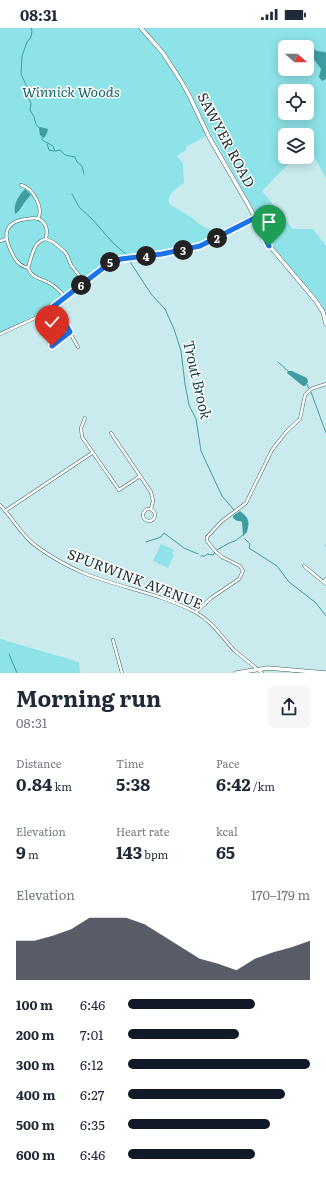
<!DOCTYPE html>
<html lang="en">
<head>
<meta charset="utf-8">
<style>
	:root { --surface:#fff; --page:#f6f6f7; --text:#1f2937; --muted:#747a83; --accent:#111827 }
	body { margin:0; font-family:Literata,serif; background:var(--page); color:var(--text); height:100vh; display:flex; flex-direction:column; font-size:15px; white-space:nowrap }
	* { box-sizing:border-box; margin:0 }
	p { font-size:13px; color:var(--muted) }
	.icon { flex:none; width:22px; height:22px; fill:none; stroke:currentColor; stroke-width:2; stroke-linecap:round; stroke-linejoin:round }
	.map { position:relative; height:645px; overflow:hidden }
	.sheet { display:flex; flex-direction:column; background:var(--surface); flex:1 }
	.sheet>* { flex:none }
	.needle { width:26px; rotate:111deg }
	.controls { position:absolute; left:278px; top:12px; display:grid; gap:8px }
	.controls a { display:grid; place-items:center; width:36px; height:36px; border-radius:6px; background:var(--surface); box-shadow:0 2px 10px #0003; font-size:20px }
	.pin { position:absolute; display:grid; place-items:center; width:34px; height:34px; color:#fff; margin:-41px -17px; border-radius:50% 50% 50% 0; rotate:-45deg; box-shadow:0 0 4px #0007 }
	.pin .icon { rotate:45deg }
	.km { position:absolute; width:20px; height:20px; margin:-10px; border-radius:50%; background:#222; color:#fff; font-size:11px; line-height:20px; text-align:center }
	.round { display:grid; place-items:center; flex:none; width:42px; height:42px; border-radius:6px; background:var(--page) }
	.summary { display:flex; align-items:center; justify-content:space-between; height:68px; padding:0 16px }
	h1 { font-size:22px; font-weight:700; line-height:30px }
	.stats { display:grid; grid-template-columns:repeat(3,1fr); gap:6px; height:68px; padding:4px 16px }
	.stats div { display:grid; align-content:center }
	.stats b { font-size:17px; font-weight:700 }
	.stats small { font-size:11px; font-weight:400 }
	.stats p { font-size:11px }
	.chart { height:112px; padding:8px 16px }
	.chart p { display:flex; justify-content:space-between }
	.chart svg { width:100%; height:72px; margin-top:4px; fill:var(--accent); opacity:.7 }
	ul { padding:0 16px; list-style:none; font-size:13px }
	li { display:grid; grid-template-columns:64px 48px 1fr; align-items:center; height:30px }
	li i { height:10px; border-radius:5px; background:var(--accent) }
	.status { display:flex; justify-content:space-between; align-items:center; height:28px; padding:0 20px; background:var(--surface); direction:ltr }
	.status svg { height:11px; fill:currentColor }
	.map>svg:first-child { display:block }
</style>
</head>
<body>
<div class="status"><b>08:31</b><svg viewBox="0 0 49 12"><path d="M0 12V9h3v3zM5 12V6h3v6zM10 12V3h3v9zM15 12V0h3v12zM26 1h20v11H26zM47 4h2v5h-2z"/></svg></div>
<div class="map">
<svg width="326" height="645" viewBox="0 0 326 645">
	<rect width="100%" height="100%" fill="#c9ebed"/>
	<g fill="#8ee3e8" fill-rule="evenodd">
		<path d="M 0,0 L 139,0 L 162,26 L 180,54 L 206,108 L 186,119 L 187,121 L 177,128 L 183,136 L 184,155 C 176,161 167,165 169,176 L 191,189 L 199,196 L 218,206 L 200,216 L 189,219 L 112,232 L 111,232 L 110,230 L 111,229 L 109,226 L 107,229 L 108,234 L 49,281 L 0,304 Z"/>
		<path d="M 143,0 L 326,0 L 326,25 L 325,24 L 317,23 L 305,16 L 306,19 L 285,19 L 285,41 L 307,41 L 307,22 L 321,41 L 322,53 L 326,51 L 326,150 L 307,116 L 307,107 L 285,107 L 285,129 L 295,129 L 262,163 L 293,201 L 313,201 L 326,218 L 326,287 L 321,275 L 271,216 L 261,195 L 204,93 L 189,61 L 157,14 ZM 285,63 L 307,63 L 307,85 L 285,85 Z"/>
		<polygon points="161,516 174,522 172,526 174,527 168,540 153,533"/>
		<polygon points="0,611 79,634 80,645 0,645"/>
	</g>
	<g fill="#3f9da2">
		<polygon points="305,16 317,23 325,24 326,25 326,51 322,53 319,49 321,41 307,22 307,19"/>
		<polygon points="40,99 48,101 47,105 44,110 40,107 39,100"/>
		<path d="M 25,161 L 31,167 C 24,173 20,184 15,186 C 13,177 18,168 25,161 Z"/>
		<polygon points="292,343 307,350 308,354 305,358 303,358 287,345 288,343"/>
		<path d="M 240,483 C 249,490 250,493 247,504 L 243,508 L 242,494 L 240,493 L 237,493 L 233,490 L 233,488 Z"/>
	</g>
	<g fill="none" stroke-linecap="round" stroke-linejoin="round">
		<g stroke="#3f9da2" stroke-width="1">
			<polyline points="31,0 32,3 31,9 27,14 22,28 21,46 27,59 26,66 31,75 30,82 34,89 36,96 39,100"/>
			<polyline points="42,109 42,112 53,118 55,123 60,122 65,127 75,129 77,134 82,138 84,146"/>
			<polyline points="47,116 49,122 54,123"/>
			<polyline points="72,166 79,179 92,191 113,215 128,228"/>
			<polyline points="129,232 151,266 165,281 174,301 181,323 185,356 189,377 196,391 201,423 222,468 234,482"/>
			<polyline points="278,334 288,343"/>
			<polyline points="307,356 309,361"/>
			<polyline points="311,364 326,405"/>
			<polyline points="245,511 250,516 249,520 277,538 289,554 316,575 326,588"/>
			<polyline points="146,514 161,509 164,505 184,520 198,526"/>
			<polyline points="326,518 326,517"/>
			<polyline points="217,522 229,515 235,513 243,507"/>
			<polyline points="201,528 205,528 207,526 213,527 215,524"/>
			<polyline points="9,626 17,645"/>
		</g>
		<defs>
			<g id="street">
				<path d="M 21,157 C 33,160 44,180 38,191"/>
				<polyline points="0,213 6,211"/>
				<path d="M 28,240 C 18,237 15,232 11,223 C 2,205 6,193 27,191 C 32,190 38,189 42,193 C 48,198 47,204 46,211"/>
				<path d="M 65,269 C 61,264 56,259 51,256 C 42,250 32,251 28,240 C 32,229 33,213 46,211 L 53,214 L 64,223 L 67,227 L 71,237 L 85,255"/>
				<polyline points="54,278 60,287 78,319"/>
				<polyline points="0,306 46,285 111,234 121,231 162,226 200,218 255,190"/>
				<polyline points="52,318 70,304"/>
				<polyline points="85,390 81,400 82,409 119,462 140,448"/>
				<polyline points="111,405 151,464 153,473 151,481"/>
				<path d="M 0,477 C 13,490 21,507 36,518 C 51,529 69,539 86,546 C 122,560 161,566 195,584 C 212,593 221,608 234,622 C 243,630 253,637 262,645"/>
				<circle cx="149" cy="487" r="6"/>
				<polyline points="5,483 92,425"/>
				<polyline points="304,538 326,556"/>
				<polyline points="324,554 326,551"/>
				<polyline points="196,584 211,570 239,551 243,543 240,538 222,529 216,524 207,513 207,509 222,493 246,475 272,422 286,404 300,391 305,367 311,361 326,356"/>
				<polyline points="113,612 122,645"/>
			</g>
			<g id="secondary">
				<polyline points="141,0 163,25 181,53 189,67 209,109 249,178 268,216 316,273 323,284 326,296"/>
				<polyline points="236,645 268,640 326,645"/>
			</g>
		</defs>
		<use href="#street" stroke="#426162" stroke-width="3.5"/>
		<use href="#secondary" stroke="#426162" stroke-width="4.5"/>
		<use href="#street" stroke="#fff" stroke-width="2.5"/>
		<use href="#secondary" stroke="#fff" stroke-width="3.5"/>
	</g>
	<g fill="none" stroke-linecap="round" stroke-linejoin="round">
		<defs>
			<polyline id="route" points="52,318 70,304 60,286 54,278 111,234 121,231 162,226 200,218 255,190 269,218"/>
		</defs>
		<use href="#route" stroke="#fff" stroke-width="8"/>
		<use href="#route" stroke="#1a73e8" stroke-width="5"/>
	</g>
	<g text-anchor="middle" stroke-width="3" stroke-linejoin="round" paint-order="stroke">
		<g font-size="14" font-style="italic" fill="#176367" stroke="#fff">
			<text x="71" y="69">Winnick Woods</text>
		</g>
		<g font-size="14" fill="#233131" stroke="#fff">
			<text transform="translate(226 112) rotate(62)" y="5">SAWYER ROAD</text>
			<text transform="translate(135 551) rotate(21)" y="5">SPURWINK AVENUE</text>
		</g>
		<g font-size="15" font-style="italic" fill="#194446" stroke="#fff">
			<text transform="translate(197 352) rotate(77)" y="5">Trout Brook</text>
		</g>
	</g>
</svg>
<div class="controls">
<a><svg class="needle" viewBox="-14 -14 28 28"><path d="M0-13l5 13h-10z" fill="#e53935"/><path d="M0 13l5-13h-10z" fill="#747a83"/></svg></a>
<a><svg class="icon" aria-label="locate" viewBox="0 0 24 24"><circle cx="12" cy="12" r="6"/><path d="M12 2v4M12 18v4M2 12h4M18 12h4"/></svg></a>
<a><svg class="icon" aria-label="layers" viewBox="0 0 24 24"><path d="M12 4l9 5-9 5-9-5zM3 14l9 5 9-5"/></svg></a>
</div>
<div class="pin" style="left:269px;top:218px;background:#1e9e55"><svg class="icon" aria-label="arrive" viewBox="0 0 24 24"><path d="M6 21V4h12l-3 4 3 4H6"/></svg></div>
<div class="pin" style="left:52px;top:318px;background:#d93025"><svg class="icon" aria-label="check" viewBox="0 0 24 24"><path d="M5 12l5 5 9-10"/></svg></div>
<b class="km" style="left:217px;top:210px">2</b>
<b class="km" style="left:183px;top:222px">3</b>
<b class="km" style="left:146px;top:228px">4</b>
<b class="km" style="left:110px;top:234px">5</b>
<b class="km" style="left:81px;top:257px">6</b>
</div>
<section class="sheet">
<div class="summary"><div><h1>Morning run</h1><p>08:31</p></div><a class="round"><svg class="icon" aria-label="share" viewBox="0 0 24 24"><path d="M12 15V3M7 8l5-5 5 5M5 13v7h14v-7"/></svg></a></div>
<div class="stats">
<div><p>Distance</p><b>0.84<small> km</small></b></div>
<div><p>Time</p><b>5:38</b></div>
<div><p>Pace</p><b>6:42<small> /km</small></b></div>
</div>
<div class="stats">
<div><p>Elevation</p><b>9<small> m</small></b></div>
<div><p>Heart rate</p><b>143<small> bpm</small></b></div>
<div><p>kcal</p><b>65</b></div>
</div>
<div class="chart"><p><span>Elevation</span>170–179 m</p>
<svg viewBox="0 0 160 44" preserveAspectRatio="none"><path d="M0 44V20L10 20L20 17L30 13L40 6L50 6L60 6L70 10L80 17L90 24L100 31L110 34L120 38L130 31L140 27L150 24L160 20V44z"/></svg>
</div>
<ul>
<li><b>100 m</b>6:46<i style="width:70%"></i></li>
<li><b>200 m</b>7:01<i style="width:61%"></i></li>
<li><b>300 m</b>6:12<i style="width:100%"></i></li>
<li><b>400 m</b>6:27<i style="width:86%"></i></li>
<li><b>500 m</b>6:35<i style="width:78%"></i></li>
<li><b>600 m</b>6:46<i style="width:70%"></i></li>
</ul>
</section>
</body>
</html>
